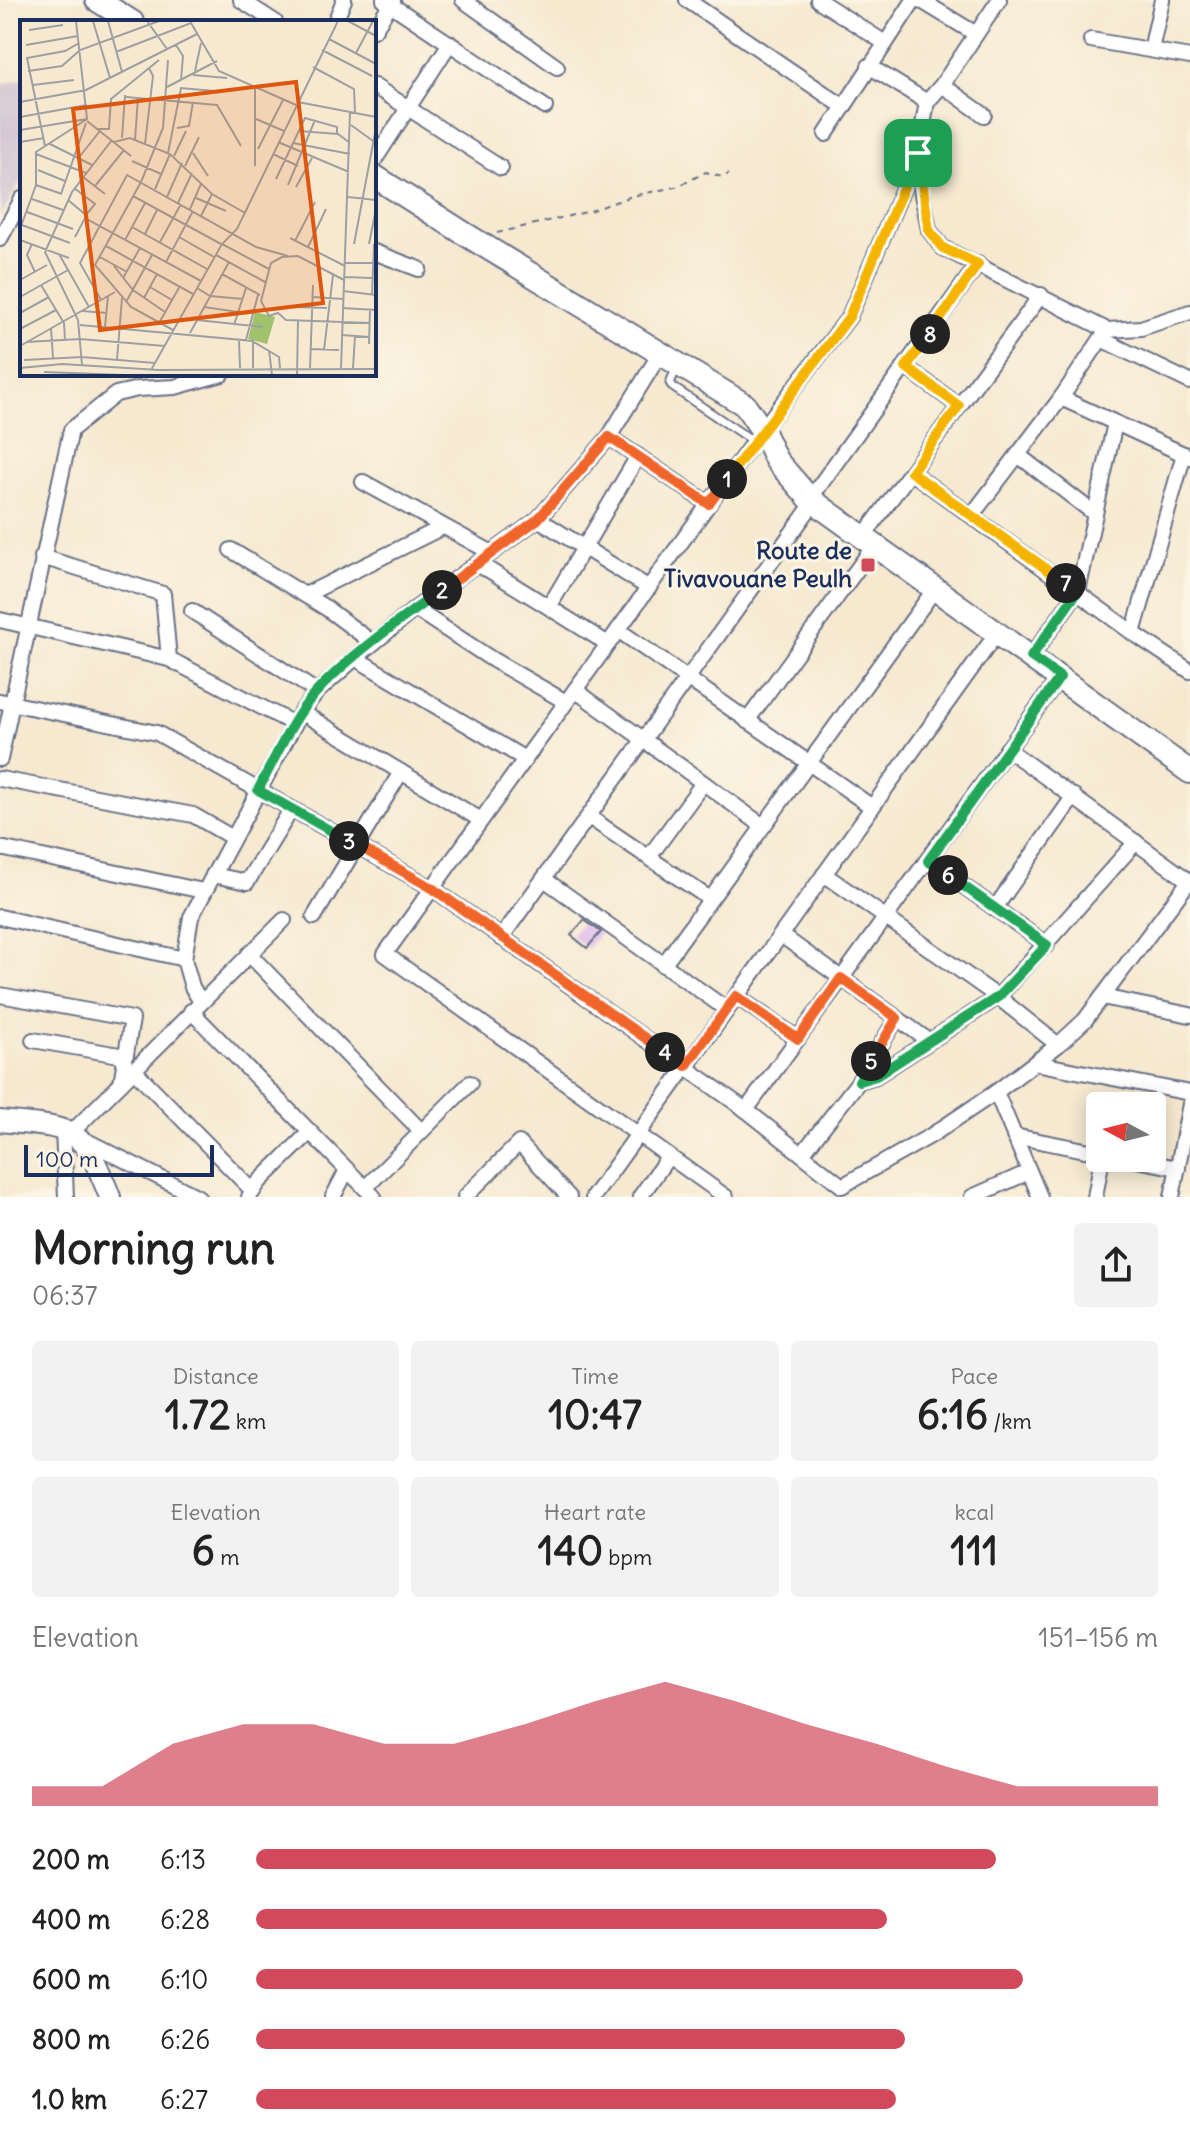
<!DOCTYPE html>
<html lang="en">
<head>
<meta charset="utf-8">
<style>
	:root { --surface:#fff; --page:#f2f2f2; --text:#222; --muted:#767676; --accent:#d1495b }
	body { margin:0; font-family:Delius,sans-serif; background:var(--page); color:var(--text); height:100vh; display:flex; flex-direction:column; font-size:30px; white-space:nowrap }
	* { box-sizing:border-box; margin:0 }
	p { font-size:26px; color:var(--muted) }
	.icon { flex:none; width:44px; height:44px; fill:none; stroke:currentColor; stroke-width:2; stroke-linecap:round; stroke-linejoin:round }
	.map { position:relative; height:1197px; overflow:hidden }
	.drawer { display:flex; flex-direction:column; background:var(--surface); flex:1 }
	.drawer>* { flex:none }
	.needle { width:52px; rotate:277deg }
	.buttons { position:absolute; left:1086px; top:1092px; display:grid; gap:16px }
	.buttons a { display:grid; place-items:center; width:80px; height:80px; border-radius:8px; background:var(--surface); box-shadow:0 4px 20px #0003; font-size:40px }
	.scale { position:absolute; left:24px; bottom:20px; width:190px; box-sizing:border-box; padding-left:8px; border:4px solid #1b2f5e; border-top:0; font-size:22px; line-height:28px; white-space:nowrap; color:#1b2f5e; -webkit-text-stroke:6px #fcf5e5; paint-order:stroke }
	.pin { position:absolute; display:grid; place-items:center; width:68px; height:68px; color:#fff; margin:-34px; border-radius:16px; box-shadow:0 4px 12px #0006 }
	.km { position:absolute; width:40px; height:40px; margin:-20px; border-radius:50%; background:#222; color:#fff; font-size:22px; line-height:40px; text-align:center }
	.round { display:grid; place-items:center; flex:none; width:84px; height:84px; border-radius:8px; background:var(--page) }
	.overview { display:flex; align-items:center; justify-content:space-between; height:136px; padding:0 32px }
	h1 { font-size:44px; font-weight:700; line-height:60px }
	.stats { display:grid; grid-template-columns:repeat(3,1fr); gap:12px; height:136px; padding:8px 32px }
	.stats div { display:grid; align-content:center; border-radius:8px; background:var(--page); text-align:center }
	.stats b { font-size:40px; font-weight:700 }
	.stats small { font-size:22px; font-weight:400 }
	.stats p { font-size:22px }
	.chart { height:224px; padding:16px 32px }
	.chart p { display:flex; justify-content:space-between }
	.chart svg { width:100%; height:144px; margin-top:8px; fill:var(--accent); opacity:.7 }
	ul { padding:0 32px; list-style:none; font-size:26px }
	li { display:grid; grid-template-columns:128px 96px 1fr; align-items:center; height:60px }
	li i { height:20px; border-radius:10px; background:var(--accent) }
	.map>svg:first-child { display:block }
</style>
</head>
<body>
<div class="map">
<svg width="1190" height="1197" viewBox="0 0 1190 1197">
	<rect width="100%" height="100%" fill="#fcf5e5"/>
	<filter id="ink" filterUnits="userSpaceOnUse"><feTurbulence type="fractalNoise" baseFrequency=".0125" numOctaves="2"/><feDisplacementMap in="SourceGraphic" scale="16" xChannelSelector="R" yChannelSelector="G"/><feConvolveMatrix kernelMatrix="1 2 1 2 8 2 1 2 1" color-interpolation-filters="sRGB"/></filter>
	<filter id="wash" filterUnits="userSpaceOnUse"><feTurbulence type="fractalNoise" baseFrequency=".006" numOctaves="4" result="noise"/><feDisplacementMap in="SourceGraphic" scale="32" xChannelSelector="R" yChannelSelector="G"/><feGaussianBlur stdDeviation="1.8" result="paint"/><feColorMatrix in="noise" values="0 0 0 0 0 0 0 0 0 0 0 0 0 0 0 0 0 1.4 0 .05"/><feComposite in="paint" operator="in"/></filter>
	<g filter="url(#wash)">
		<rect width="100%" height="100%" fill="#f6e9d0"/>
		<polygon fill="#cebed0" points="22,79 22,179 0,217 0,85"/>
		<g id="blocks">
			<polygon fill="#dab3ed" points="584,920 601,932 587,948 571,935"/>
		</g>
	</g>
	<g filter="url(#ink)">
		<use href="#blocks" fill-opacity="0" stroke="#687086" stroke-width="2"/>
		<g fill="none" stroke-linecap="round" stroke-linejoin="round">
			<defs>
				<polyline id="lane" points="676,369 670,383 674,388 754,442"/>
				<g id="street">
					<polyline points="241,0 275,22"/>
					<polyline points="384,0 545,107"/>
					<polyline points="463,0 557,67"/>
					<polyline points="687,0 844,107"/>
					<polyline points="818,0 885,43"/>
					<polyline points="920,0 976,34"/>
					<polyline points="999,0 942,85 927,102 918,153 921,189 929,230 943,248 1107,330 1141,328 1190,312"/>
					<polyline points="335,22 344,0"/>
					<polyline points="374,30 393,0"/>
					<polyline points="1091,40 1190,57"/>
					<polyline points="1151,50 1162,0"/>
					<polyline points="869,66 927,102"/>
					<polyline points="942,85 984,115"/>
					<polyline points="374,86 501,168"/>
					<polyline points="826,134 914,0"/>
					<polyline points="374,161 450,43"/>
					<polyline points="0,239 22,199"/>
					<polyline points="374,252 419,269"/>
					<polyline points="1101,339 1190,382"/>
					<polyline points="906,367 959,406"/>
					<polyline points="1061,398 1190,457"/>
					<polyline points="609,437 709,504"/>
					<polyline points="1018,455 1095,514"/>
					<polyline points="911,472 1133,633 1190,671"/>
					<polyline points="363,482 492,553"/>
					<polyline points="810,499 978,264"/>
					<polyline points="972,515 1061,398 1107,330"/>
					<polyline points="538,519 649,588"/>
					<polyline points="863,537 1041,295"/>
					<polyline points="231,550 326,608 373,643"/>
					<polyline points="42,557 163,594 169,659"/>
					<polyline points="476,565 489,570 608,644"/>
					<polyline points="305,595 443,527"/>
					<polyline points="549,607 638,456"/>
					<polyline points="415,609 493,660 566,702"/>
					<polyline points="192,611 317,692"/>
					<polyline points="0,620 169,659 294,724"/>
					<polyline points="618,630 872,807"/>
					<polyline points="1133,633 1184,454"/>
					<polyline points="1031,657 1078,591 1115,423"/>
					<polyline points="355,658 525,759"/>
					<polyline points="575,690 763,826"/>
					<polyline points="0,701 157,733 432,888 746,1110 842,1186 932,1135 996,1092 1058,1045 1085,1020 1190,880"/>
					<polyline points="301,712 481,820"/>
					<polyline points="747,721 874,546"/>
					<polyline points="1007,749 1189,881"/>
					<polyline points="0,759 71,430 116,394 138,389 175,387 222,374"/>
					<polyline points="0,779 193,815 233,838"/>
					<polyline points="589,817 710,899"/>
					<polyline points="0,848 203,891"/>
					<polyline points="649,857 703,783"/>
					<polyline points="928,861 1047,945"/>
					<polyline points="824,874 998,997 1058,1045"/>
					<polyline points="213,875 247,882 291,810"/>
					<polyline points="544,879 726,1009"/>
					<polyline points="995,908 1074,796"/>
					<polyline points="0,917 184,959"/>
					<polyline points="314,917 401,772"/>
					<polyline points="781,935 929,1041"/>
					<polyline points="501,938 814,502"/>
					<polyline points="249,954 421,1131"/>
					<polyline points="663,965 934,590"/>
					<polyline points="0,995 132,1019 121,1083"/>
					<polyline points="736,996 798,1039"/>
					<polyline points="1102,997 1190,1015"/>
					<polyline points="201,1002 192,987 184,959 191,917 301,712 317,692 355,658 415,609 538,519 609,437 661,352"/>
					<polyline points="191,1011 374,1197"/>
					<polyline points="33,1040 125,1056"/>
					<polyline points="1035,1063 1190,1093"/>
					<polyline points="134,1070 253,1191"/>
					<polyline points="859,1081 876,1076 998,997 1136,842"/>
					<polyline points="996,1092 1040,1197"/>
					<polyline points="746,1110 1060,677"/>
					<polyline points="63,1130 66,1197"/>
					<polyline points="71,1133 284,920"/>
					<polyline points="1014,1136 1100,1153"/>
					<polyline points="81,1138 198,1197"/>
					<polyline points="802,1154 859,1081 897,1018"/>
					<polyline points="1126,1158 1178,1168"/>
					<polyline points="365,1188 470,1083"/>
					<polyline points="249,1197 259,1182 310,1132"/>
					<polyline points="333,1197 347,1170"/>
					<polyline points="465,1197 519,1143 569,1197"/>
					<polyline points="593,1197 997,633"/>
					<polyline points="640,1197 668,1157"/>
					<polyline points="726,1197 385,954 762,430 849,317 918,153"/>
					<polyline points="972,1197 1029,1172"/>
					<polyline points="1095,1197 1102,1158"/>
					<polyline points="1172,1197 1190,1104"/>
				</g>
				<path id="secondary" d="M 0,1121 C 75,1128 82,1125 110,1197"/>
				<g id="primary">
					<polyline points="97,0 132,22"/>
					<polyline points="374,176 465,234 745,405 762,430 776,460 810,499 1190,772"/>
				</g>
			</defs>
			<use href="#lane" stroke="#687086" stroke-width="11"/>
			<use href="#street" stroke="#687086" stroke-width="18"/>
			<use href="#secondary" stroke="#687086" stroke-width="24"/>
			<use href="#primary" stroke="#687086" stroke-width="26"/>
			<polyline stroke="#687086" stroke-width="2" stroke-dasharray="6 6" stroke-linecap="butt" points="497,233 590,211 632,196 679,186 706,172 722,177 729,174"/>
			<use href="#lane" stroke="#fff" stroke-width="7"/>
			<use href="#street" stroke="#fff" stroke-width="14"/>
			<use href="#secondary" stroke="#fff" stroke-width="20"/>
			<use href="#primary" stroke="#fff" stroke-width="22"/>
		</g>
	</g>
	<g fill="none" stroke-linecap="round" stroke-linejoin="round" filter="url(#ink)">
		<defs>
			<polyline id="split-1" points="727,479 849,317 918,153"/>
			<polyline id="split-2" points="442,590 538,519 609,437 709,504 727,479"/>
			<path id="split-3" d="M 349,841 L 258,790 C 272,764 284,737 300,713 C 326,672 401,619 442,590"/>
			<polyline id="split-4" points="349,841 432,888 665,1052"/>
			<polyline id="split-5" points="665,1052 686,1066 736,996 798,1039 841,978 897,1018 871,1061"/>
			<polyline id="split-6" points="871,1061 859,1081 876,1076 998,997 1047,945 948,875"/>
			<polyline id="split-7" points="948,875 928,861 1060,677 1031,657 1078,591 1066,583"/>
			<polyline id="split-8" points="930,334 906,367 959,406 911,472 1066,583"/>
			<polyline id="split-9" points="918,153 929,230 943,248 978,264 930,334"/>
		</defs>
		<use href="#split-1" stroke="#fff" stroke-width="16"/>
		<use href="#split-2" stroke="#fff" stroke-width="16"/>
		<use href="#split-3" stroke="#fff" stroke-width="16"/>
		<use href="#split-4" stroke="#fff" stroke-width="16"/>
		<use href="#split-5" stroke="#fff" stroke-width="16"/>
		<use href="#split-6" stroke="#fff" stroke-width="16"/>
		<use href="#split-7" stroke="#fff" stroke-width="16"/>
		<use href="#split-8" stroke="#fff" stroke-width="16"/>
		<use href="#split-9" stroke="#fff" stroke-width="16"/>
		<use href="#split-1" stroke="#f5b400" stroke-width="10"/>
		<use href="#split-2" stroke="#f0652b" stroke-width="10"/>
		<use href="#split-3" stroke="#22a559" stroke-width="10"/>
		<use href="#split-4" stroke="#f0652b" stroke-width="10"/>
		<use href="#split-5" stroke="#f0652b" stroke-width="10"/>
		<use href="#split-6" stroke="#22a559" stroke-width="10"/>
		<use href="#split-7" stroke="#22a559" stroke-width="10"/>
		<use href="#split-8" stroke="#f5b400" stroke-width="10"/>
		<use href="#split-9" stroke="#f5b400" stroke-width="10"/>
	</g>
	<rect fill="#d1495b" stroke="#fcf5e5" stroke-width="3" x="860" y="557" width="16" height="16" rx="4"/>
	<g text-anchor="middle" stroke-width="6" stroke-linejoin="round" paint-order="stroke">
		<g font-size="24" font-weight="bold" fill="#1b2f5e" stroke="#fcf5e5" text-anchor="end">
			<text x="852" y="559">Route de<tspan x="852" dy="28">Tivavouane Peulh</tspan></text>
		</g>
	</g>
	<g transform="translate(20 20)">
		<rect width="356" height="356" fill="#f6e9d0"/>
		<path d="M 235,292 L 255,297 L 247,324 L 228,319 Z" fill="#a0c26c"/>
		<path fill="none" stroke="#9e9fa2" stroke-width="2" d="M 73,1 L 90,58M 88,1 L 102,52M 127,1 L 147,29M 328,1 L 356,16M 9,10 L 43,5M 309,19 L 356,44M 6,25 L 58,16M 156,25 L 163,36 L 161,60M 302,30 L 352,56M 96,32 L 171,3 L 199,51 L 276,85M 336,33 L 353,1M 148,40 L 143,108 L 121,162 L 75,245 L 111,287 L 153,310M 293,47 L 334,69 L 335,93M 8,51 L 42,46 L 60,30 L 139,1M 175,51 L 181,23M 173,55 L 207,58M 13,65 L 54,60M 147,67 L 197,41M 160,68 L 195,71M 235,69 L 235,146M 106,77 L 197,85 L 221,126M 0,82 L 66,70 L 177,14M 278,82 L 356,97M 0,97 L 67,85M 236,99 L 264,111M 67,101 L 111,136M 331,105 L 353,121M 157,108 L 169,106 L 173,82M 77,109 L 89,109 L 91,79 L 139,40M 0,110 L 67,99M 279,111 L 318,114 L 330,123M 102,118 L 105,75M 115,120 L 118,78M 0,122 L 24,118M 94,122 L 110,118 L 150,134 L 192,174 L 225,193M 258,122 L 329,152M 273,123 L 330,134M 30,124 L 72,145M 125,124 L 133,56 L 129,48M 25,126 L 7,38 L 45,31 L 59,23M 238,129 L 263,80M 148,133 L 161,68M 173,133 L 188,156M 16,134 L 66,153M 253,134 L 278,146M 60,136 L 80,111M 154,136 L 166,111M 112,141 L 141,154M 165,146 L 179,117M 18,150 L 45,161M 63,157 L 85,174M 256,159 L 285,98 L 317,107 L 317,114M 16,165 L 42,174M 268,165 L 295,100M 75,166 L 104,130M 276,167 L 292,138M 135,169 L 150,134M 41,174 L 66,103M 113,176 L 201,224M 147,177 L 162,143M 328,177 L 356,180M 176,178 L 206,191M 12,179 L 43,190M 48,180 L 66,195 L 75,184 L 54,168M 158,183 L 172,153M 170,189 L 181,164M 7,192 L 53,209M 181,196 L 192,174M 2,205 L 50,223M 112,207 L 187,249M 0,209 L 16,165 L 16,132 L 67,99 L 56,1M 125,214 L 137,190M 55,217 L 65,198 L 181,261M 159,217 L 194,237M 270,218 L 325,246M 0,220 L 49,238M 105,220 L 125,183M 275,221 L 295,182M 140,222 L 161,184M 12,224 L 7,235 L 15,252M 202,224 L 249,249M 334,224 L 356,108M 349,224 L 356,189M 86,226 L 173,274M 288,227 L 306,189M 39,234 L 69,287M 196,235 L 245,262M 80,237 L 107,252M 146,242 L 173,191M 325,243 L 356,243M 94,246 L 113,270 L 145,292M 202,254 L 240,275M 324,257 L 352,258M 103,258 L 120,228M 0,260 L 27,245M 324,260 L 278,236 L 262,237 L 251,243 L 241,281 L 249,296 L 258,293 L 266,300 L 350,303M 21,265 L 44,303 L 45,320M 130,267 L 152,280M 177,268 L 190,276 L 223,279M 323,271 L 356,275M 352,275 L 354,224M 0,277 L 48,250M 293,277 L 323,279M 124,278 L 137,254M 81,280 L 60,243 L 107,155 L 236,227 L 268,236M 106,282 L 132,235M 184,287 L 218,292M 273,287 L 307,288M 322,288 L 356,290M 62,291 L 87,293M 0,293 L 29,277M 177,300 L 243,307M 139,303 L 160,266M 60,305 L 233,321 L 233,348M 214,305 L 226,268M 85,307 L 88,276M 31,308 L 33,338M 0,309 L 36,290M 170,313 L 209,242M 321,315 L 350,317M 219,320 L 220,348M 226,320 L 238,275M 6,322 L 60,319 L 145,326M 234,322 L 259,337 L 260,348M 349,324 L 350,290M 0,326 L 95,272M 291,329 L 319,330M 249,330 L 252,355M 304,330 L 313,255M 4,340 L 62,337 L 135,343M 97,340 L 102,278M 62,345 L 58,300 L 25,232 L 52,172 L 92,120M 0,348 L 42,344 L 139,350 L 356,349M 290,348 L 293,265M 321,348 L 330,92M 333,348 L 335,316M 131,350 L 202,224 L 217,209 L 318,1M 24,352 L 104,355M 277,355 L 278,300"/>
		<path fill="#de5710" fill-opacity="0.15" stroke="#de5710" stroke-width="4" d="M 276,62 L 303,283 L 80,310 L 53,89 Z"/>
		<rect width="356" height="356" fill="none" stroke="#1b2f5e" stroke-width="4"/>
	</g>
</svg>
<div class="buttons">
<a><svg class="needle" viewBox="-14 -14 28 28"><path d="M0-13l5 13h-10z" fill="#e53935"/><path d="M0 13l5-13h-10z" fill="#767676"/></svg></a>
</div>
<div class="scale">100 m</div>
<div class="pin" style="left:918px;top:153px;background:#1e9e55"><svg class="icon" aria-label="arrive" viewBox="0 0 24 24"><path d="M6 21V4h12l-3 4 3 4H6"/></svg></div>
<b class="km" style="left:727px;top:479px">1</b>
<b class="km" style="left:442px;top:590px">2</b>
<b class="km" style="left:349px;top:841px">3</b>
<b class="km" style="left:665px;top:1052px">4</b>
<b class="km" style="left:871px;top:1061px">5</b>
<b class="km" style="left:948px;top:875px">6</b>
<b class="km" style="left:1066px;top:583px">7</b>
<b class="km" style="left:930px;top:334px">8</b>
</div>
<section class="drawer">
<div class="overview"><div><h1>Morning run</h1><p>06:37</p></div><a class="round"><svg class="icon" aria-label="share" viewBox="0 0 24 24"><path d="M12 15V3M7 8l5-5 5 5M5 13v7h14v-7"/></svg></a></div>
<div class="stats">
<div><p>Distance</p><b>1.72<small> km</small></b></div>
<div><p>Time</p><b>10:47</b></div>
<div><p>Pace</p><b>6:16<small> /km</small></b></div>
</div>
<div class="stats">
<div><p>Elevation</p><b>6<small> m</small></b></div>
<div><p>Heart rate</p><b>140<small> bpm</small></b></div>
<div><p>kcal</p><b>111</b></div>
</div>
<div class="chart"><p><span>Elevation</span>151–156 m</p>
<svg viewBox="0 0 160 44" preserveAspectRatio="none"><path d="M0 44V38L10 38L20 25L30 19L40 19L50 25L60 25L70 19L80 12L90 6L100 12L110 19L120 25L130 32L140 38L150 38L160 38V44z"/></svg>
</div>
<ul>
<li><b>200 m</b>6:13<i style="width:82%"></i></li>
<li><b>400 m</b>6:28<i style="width:70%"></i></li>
<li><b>600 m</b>6:10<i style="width:85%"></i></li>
<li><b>800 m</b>6:26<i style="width:72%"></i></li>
<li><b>1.0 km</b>6:27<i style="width:71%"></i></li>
</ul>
</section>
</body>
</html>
